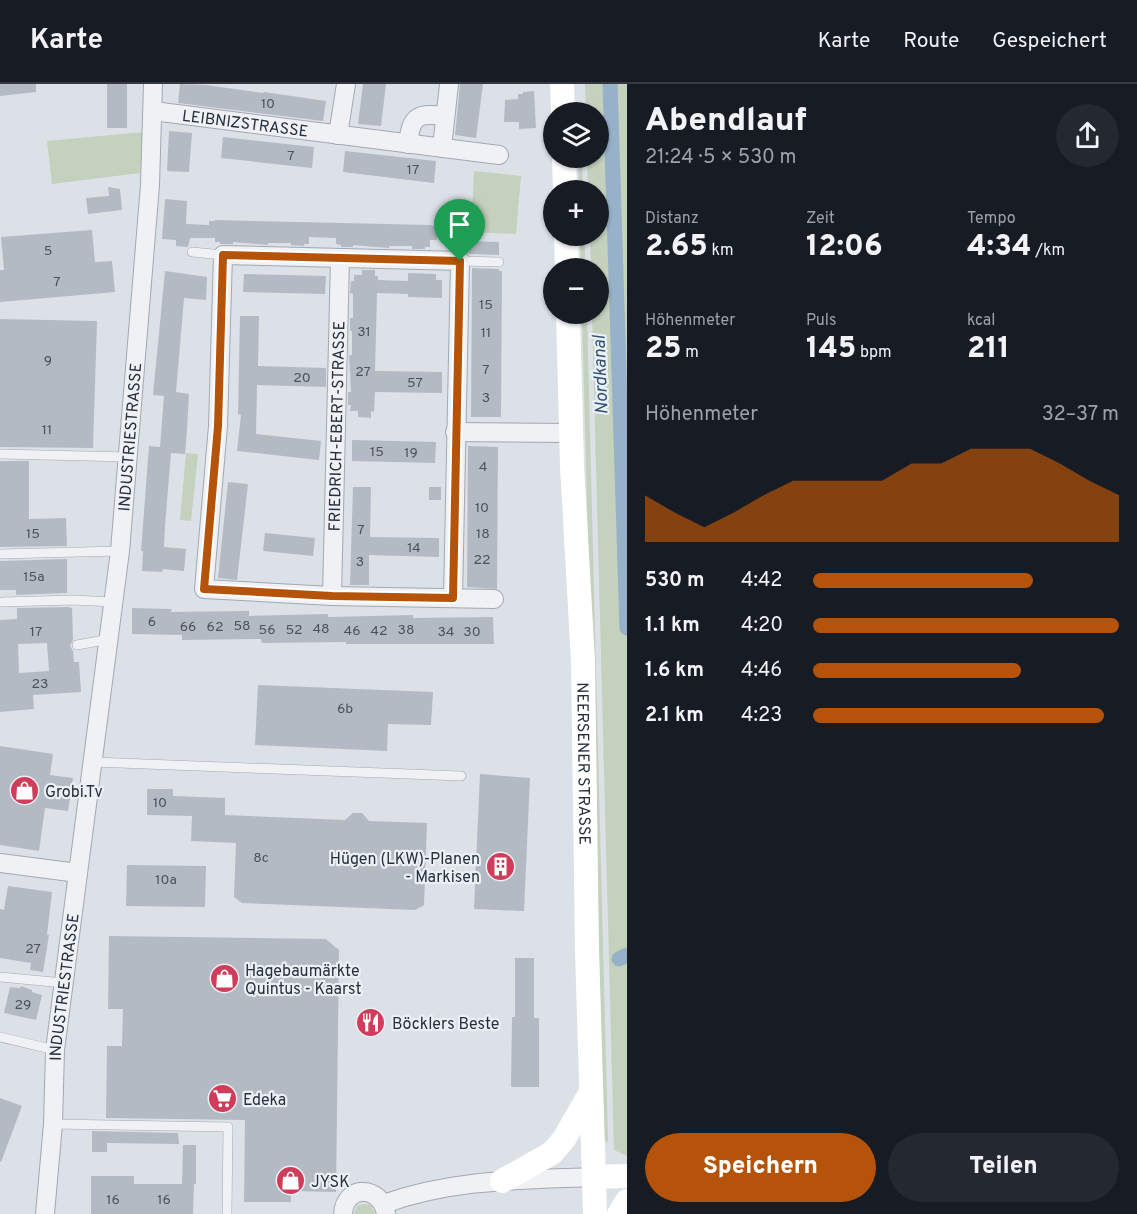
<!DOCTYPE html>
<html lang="de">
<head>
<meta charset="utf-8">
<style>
	:root { --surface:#171b24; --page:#242831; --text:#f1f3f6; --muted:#9ea1a6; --line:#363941; --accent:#b45309 }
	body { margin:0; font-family:Overpass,sans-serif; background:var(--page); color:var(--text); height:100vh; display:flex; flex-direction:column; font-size:22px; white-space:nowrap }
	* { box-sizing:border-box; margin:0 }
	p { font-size:20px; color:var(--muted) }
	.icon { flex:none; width:33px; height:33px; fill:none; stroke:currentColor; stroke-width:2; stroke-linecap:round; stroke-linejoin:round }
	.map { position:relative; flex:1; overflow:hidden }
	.drawer { display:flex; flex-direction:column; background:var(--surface); width:510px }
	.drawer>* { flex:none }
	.buttons { position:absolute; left:543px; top:18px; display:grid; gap:12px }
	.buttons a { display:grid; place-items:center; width:66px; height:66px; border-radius:50%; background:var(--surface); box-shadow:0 2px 4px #0004; font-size:30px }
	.pin { position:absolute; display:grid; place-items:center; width:51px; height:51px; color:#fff; margin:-62px -26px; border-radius:50% 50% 50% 0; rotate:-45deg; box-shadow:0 0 6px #0007 }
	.pin .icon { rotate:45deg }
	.round { display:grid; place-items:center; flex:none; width:63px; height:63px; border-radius:32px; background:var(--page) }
	.overview { display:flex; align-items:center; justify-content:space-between; height:102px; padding:0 18px }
	h1 { font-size:33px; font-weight:800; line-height:45px }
	.figures { display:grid; grid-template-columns:repeat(3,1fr); gap:9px; height:102px; padding:6px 18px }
	.figures div { display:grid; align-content:center }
	.figures b { font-size:30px; font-weight:800 }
	.figures small { font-size:16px; font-weight:400 }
	.figures p { font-size:16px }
	.chart { height:168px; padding:12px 18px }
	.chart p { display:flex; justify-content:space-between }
	.chart svg { width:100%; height:108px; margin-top:6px; fill:var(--accent); opacity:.7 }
	.button { display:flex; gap:12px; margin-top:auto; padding:12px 18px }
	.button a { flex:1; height:69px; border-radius:36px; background:var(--accent); color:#fff; font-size:24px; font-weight:800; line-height:69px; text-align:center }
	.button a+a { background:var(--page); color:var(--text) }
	ul { padding:0 18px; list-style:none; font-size:20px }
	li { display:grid; grid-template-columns:96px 72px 1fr; align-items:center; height:45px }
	li i { height:15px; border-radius:8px; background:var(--accent) }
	header { display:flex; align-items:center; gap:36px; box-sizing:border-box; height:84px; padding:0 30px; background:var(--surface); border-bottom:2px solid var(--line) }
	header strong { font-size:28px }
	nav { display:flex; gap:33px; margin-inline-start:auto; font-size:21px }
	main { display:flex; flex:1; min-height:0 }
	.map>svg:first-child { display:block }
</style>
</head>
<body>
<header>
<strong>Karte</strong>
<nav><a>Karte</a><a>Route</a><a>Gespeichert</a></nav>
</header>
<main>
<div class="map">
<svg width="627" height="1130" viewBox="0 0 627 1130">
	<rect width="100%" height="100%" fill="#dce1e7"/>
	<g fill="#c3d1bd">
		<polygon points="585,0 627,0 627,1072 614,1066 592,230 598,230 598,184 591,184 590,152 598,152 598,106 588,106 587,74 598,74 598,28 586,28"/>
		<polygon points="144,48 140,89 52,100 47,57"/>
		<polygon points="578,74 582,74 583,106 579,106"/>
		<polygon points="474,87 521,92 516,150 471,148"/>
		<polygon points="580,152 585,152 585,184 581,184"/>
		<polygon points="582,230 587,230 608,1059 604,1055"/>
		<polygon points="186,369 198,370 191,437 180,436"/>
		<polygon points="363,1120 370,1121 375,1130 354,1130 357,1122"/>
	</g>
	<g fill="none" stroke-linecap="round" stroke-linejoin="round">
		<g stroke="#96b1c8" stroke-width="15">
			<polyline points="610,0 627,544"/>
			<polyline points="619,875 627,871"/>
		</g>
	</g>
	<g fill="#b3bac3" fill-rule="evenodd">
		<polygon points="0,0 36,0 36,8 0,12"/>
		<rect x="107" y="0" width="20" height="44"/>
		<polygon points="180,0 206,1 263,9 264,8 326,17 323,37 178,19"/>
		<polygon points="363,0 386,0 381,42 358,40"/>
		<polygon points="460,0 483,0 476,54 455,51"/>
		<polygon points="534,7 536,44 519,45 519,38 504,38 505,16 518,15 518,10 523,10 523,8"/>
		<polygon points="169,47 192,49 189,88 167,87"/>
		<polygon points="223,53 314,63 312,84 221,74"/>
		<polygon points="345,67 436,77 434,99 343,88"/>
		<polygon points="108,103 120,105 122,126 88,130 86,114 109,112"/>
		<polygon points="165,115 187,117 186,140 209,141 209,137 215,137 215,136 430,141 437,143 437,156 430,156 430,163 425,163 425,165 412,165 412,162 389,162 389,164 353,161 353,163 341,163 341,161 336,160 336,154 309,153 309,160 304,160 304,162 291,161 291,159 268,159 268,161 233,158 233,160 220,160 220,158 215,158 215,154 190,154 188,163 176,162 176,156 162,155"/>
		<polygon points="92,146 95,178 112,177 115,208 0,218 0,186 4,186 1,153"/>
		<polygon points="467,157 499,158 499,171 469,170 466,168"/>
		<polygon points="472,184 499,185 499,187 502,187 501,333 471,333"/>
		<polygon points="362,186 375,186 375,192 378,192 378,196 408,197 408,189 436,190 436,196 442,196 442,214 408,213 408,210 377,209 375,287 442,288 442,309 375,308 374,328 371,327 371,334 358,333 358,327 350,327 351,321 348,321 348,308 351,308 349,271 352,271 352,247 350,247 350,234 353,234 353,210 350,209 351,197 354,197 354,191 362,191"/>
		<polygon points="165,187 207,193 206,216 184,214 176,308 189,310 187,345 185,370 171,369 165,441 164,463 186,465 184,487 163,485 162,488 142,487 143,467 141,467 149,362 160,363 164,312 153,311"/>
		<polygon points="244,190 326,192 325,210 243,208"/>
		<polygon points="240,232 259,232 258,282 326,284 326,303 257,301 256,350 321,357 319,376 237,367 241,331 238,330"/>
		<polygon points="0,235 97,237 93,364 0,363"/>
		<polygon points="352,356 436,358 435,379 352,377"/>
		<polygon points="468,362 498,363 497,505 467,503"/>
		<polygon points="0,377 29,377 29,435 66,434 67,462 0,463"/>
		<polygon points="228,398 248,400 237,496 218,494"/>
		<polygon points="353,403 371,403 370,453 439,454 439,473 369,471 369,501 350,501"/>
		<rect x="429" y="403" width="12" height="13"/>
		<polygon points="265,449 315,454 313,472 263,467"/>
		<polygon points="67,475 67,509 16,511 16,506 0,506 0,477"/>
		<path d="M 68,523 L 72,524 L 73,556 L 70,562 L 73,567 L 74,578 L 79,578 L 81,608 L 33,611 L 34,625 L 0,628 L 0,536 L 17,535 L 17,524 ZM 47,559 L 49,587 L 19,589 L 18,560 Z"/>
		<polygon points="132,524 172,525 171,528 249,527 249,532 328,530 328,533 413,531 413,534 493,533 494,560 346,560 346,558 262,559 261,555 182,556 182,551 132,550"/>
		<polygon points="258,601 433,608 431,641 388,640 387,667 255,661"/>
		<polygon points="0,662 53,670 50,691 73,694 68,727 45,724 39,767 0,761"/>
		<polygon points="480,690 530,694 524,827 474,825"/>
		<polygon points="147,705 173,705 173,712 225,714 225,731 345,736 353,729 362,729 369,737 427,739 424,821 415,826 242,819 234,813 236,759 191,757 192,732 147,731"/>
		<polygon points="127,781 206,782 205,823 126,822"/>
		<polygon points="8,802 52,808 47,851 49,851 43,888 30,886 31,879 0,874 0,825 4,826"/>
		<polygon points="109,852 326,855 339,866 336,1108 291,1107 291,1118 244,1118 245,1036 106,1034 107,962 122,962 123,925 108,925"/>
		<polygon points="515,874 534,874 534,934 539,934 539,1003 511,1003 512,933 515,933"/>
		<polygon points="21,902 32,906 32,908 42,911 36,936 4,929 10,903 20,904"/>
		<polygon points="0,1014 22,1022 1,1078 0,1077"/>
		<polygon points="92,1047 178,1049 179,1060 107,1059 107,1068 92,1068"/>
		<polygon points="183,1061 196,1061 196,1100 194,1100 193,1130 91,1130 91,1092 134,1092 134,1100 182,1100"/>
	</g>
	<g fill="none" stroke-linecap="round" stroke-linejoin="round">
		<defs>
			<g id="lane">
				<polyline points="192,168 223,171"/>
				<polyline points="460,177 499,178"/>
				<polyline points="0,370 128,373"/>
				<polyline points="0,470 120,467"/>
				<polyline points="2,518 73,516 114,518"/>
				<polyline points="77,561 110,555"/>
				<polyline points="93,678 461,692"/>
				<polyline points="0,893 64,899"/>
				<polyline points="0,953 55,966"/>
				<polyline points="53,1040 228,1043 227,1130"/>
			</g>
			<g id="street">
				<path id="s1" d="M 153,27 L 499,71"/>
				<polyline points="338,51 346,0"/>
				<path d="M 408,60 C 411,31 418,29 445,32"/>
				<polyline points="442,64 449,0"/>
				<polyline points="455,348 571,349"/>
				<path id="s2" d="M 332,512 L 340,174"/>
				<polyline points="453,514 460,177 223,171 218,342 204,505 332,512 494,515"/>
				<polyline points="0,779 78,789"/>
				<path d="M 384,1120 C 452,1095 522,1096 594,1093"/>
				<path id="s3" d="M 45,1130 L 53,1040 L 55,966 L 120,467 L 150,101 L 153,0"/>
				<path d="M 343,1130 C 345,1100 381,1101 386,1130"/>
			</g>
		</defs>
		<use href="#lane" stroke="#a2a8b1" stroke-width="10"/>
		<use href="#street" stroke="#a2a8b1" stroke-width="20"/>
		<use href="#lane" stroke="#eff1f5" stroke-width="9"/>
		<use href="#street" stroke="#eff1f5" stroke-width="18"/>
		<g stroke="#fff" stroke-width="24">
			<polyline points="562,0 563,28"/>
			<polyline points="564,74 565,106"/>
			<polyline points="566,152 567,184"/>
			<path id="s4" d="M 568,230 L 572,382 L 583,577 L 587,866 L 595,1130"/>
			<polyline points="594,1093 627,1092"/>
			<polyline points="502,1097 552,1069 564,1055 591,1008"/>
			<polyline points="619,1130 627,1117"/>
		</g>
	</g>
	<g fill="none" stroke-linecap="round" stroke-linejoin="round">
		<defs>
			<polygon id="route" points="223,171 460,177 453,514 332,512 204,505 218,342"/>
		</defs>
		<use href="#route" stroke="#fff" stroke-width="12"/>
		<use href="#route" stroke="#b45309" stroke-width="8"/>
	</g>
	<defs>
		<symbol id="shop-disc" viewBox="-11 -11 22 22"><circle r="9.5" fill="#d03d5b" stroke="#ebf0f4"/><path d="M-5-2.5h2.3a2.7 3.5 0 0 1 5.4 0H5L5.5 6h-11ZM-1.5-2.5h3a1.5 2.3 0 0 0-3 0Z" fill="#fff"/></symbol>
		<symbol id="building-disc" viewBox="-11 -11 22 22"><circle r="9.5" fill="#d03d5b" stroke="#ebf0f4"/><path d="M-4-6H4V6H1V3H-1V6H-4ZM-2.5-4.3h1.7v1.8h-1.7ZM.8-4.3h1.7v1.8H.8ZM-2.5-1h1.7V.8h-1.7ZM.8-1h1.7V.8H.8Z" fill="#fff"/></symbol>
		<symbol id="restaurant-disc" viewBox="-11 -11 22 22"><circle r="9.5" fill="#d03d5b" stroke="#ebf0f4"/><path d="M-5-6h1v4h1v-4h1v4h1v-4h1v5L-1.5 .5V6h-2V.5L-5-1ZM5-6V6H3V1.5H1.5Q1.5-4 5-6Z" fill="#fff"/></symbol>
		<symbol id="supermarket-disc" viewBox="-11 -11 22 22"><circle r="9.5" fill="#d03d5b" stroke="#ebf0f4"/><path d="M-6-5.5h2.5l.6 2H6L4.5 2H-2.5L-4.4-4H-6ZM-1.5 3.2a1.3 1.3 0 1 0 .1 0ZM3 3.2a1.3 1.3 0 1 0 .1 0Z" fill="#fff"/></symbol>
	</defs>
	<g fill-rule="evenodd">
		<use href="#shop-disc" x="8" y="690" width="33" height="33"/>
		<use href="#building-disc" x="484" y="766" width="33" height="33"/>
		<use href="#shop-disc" x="208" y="878" width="33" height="33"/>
		<use href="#restaurant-disc" x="354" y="922" width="33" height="33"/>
		<use href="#supermarket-disc" x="206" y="998" width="33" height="33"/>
		<use href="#shop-disc" x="274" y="1080" width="33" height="33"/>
	</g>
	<g text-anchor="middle" stroke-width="4.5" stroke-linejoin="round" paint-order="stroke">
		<g font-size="14" fill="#49525e">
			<text x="268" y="24">10</text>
			<text x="291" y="76">7</text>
			<text x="413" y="90">17</text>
			<text x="48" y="171">5</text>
			<text x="57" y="202">7</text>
			<text x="486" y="225">15</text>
			<text x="364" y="252">31</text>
			<text x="486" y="253">11</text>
			<text x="48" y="281">9</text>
			<text x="486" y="290">7</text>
			<text x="363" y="292">27</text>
			<text x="302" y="298">20</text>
			<text x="415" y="303">57</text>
			<text x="486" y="318">3</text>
			<text x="47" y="350">11</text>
			<text x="377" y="372">15</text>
			<text x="411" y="373">19</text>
			<text x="483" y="387">4</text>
			<text x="482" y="428">10</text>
			<text x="361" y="450">7</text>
			<text x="33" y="454">15</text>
			<text x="483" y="454">18</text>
			<text x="414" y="468">14</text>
			<text x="482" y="480">22</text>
			<text x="360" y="482">3</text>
			<text x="34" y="497">15a</text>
			<text x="152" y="542">6</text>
			<text x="242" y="546">58</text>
			<text x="188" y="547">66</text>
			<text x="215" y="547">62</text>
			<text x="321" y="549">48</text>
			<text x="267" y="550">56</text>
			<text x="294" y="550">52</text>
			<text x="406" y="550">38</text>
			<text x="352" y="551">46</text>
			<text x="379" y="551">42</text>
			<text x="36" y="552">17</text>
			<text x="446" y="552">34</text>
			<text x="472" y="552">30</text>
			<text x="40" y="604">23</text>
			<text x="345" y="629">6b</text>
			<text x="160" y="723">10</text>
			<text x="261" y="778">8c</text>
			<text x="166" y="800">10a</text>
			<text x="33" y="869">27</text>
			<text x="23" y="925">29</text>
			<text x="113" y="1120">16</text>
			<text x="164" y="1120">16</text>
		</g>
		<g font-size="16" fill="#262f3d" stroke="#ebf0f4">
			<text dy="6" stroke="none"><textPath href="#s1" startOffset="93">LEIBNIZSTRASSE</textPath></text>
			<text dy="6" stroke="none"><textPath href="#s2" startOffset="170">FRIEDRICH-EBERT-STRASSE</textPath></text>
			<text dy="6" stroke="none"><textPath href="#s3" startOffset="782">INDUSTRIESTRASSE</textPath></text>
			<text dy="6" stroke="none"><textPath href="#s4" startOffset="450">NEERSENER STRASSE</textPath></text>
			<text dy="6" stroke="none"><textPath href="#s3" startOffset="228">INDUSTRIESTRASSE</textPath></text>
		</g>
		<g font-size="16" fill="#262f3d" stroke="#ebf0f4" text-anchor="start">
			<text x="45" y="713">Grobi.Tv</text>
			<text x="480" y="780" text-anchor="end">Hügen (LKW)-Planen<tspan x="480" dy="18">- Markisen</tspan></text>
			<text x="245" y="892">Hagebaumärkte<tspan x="245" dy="18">Quintus - Kaarst</tspan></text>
			<text x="392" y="945">Böcklers Beste</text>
			<text x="243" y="1021">Edeka</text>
			<text x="311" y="1103">JYSK</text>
		</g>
		<g font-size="18" font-style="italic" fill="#2f5071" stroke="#ebf0f4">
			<text transform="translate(600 291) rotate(-92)" y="6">Nordkanal</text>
		</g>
	</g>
</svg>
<div class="buttons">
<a><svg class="icon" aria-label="layers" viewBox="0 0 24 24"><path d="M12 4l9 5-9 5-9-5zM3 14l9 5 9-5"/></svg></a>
<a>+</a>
<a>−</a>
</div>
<div class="pin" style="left:460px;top:177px;background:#1e9e55"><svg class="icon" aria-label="arrive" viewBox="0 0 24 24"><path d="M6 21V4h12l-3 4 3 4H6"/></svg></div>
</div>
<section class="drawer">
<div class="overview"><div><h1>Abendlauf</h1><p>21:24 · 5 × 530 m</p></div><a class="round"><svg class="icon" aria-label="share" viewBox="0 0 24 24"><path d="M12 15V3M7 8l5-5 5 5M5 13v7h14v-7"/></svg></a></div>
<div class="figures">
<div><p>Distanz</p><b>2.65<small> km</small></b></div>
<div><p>Zeit</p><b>12:06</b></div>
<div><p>Tempo</p><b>4:34<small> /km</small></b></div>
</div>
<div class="figures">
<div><p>Höhenmeter</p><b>25<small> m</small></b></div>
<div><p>Puls</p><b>145<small> bpm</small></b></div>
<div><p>kcal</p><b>211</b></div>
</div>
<div class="chart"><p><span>Höhenmeter</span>32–37 m</p>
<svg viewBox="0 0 160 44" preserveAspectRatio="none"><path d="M0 44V25L10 32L20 38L30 32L40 25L50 19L60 19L70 19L80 19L90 12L100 12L110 6L120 6L130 6L140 12L150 19L160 25V44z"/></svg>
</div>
<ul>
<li><b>530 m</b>4:42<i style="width:72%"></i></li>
<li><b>1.1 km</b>4:20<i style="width:100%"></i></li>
<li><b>1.6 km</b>4:46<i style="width:68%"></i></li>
<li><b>2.1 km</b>4:23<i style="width:95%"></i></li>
</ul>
<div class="button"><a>Speichern</a><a>Teilen</a></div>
</section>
</main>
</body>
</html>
